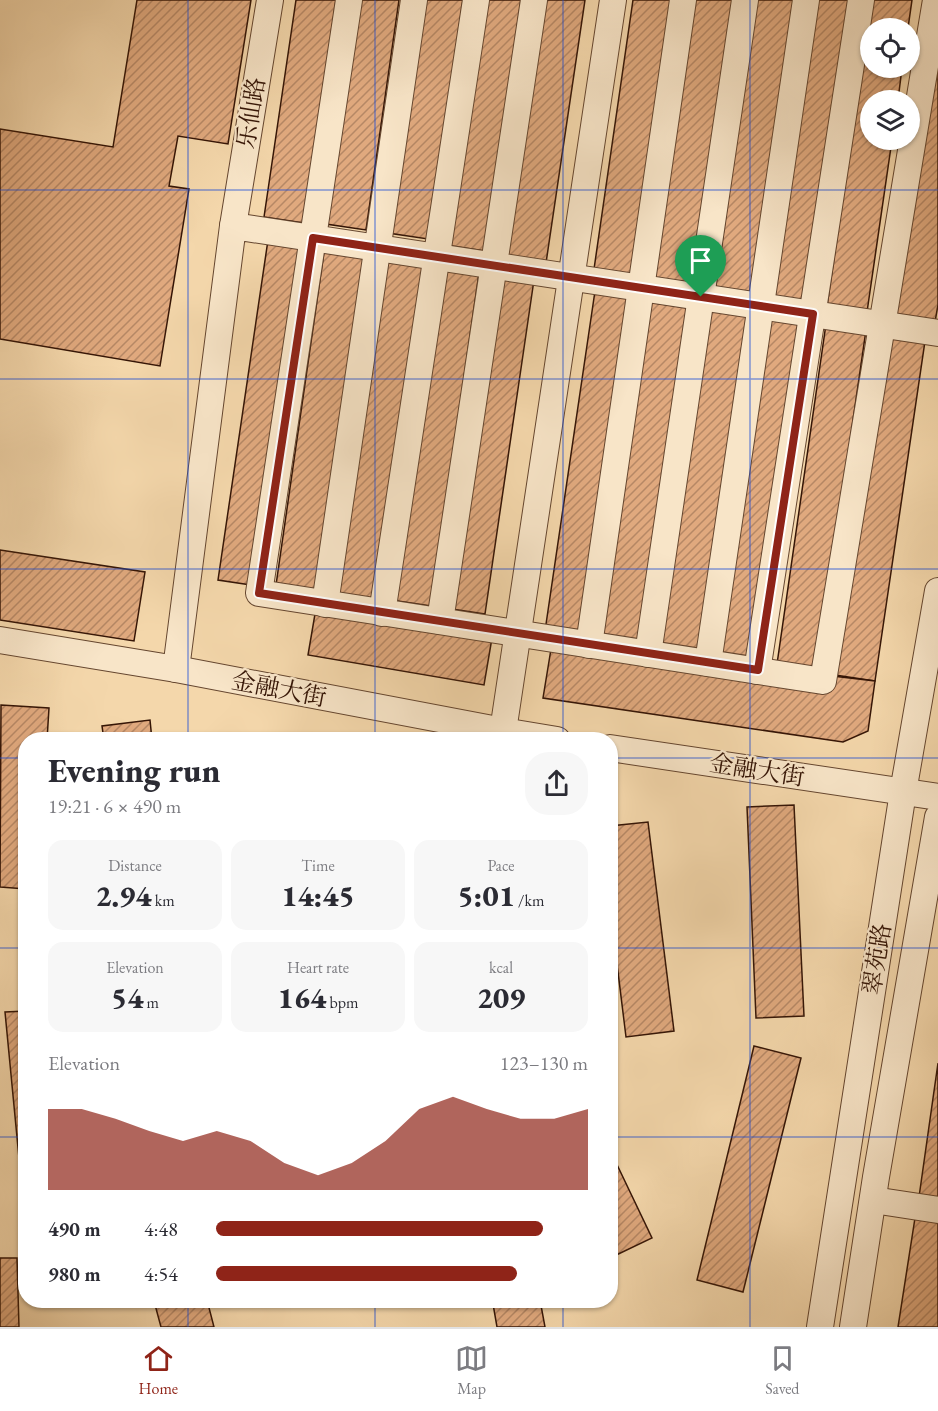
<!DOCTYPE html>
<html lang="en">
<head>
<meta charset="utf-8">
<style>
	:root { --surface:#fff; --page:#f7f7f7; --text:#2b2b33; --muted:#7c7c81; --line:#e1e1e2; --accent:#8f2418 }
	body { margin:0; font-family:"EB Garamond","Noto Serif SC",serif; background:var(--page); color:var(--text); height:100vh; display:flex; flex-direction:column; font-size:22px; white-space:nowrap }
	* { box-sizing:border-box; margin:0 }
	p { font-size:20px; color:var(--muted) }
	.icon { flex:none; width:33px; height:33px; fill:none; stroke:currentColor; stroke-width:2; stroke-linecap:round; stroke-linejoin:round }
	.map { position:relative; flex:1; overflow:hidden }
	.panel { position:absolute; left:18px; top:732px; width:600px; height:576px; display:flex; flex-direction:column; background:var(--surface); border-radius:24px; box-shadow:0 2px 4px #0004 }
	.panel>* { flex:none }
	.tools { position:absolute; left:860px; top:18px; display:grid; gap:12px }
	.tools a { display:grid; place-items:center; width:60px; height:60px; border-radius:50%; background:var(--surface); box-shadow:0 2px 4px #0004; font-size:30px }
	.pin { position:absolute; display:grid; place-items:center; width:51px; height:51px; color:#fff; margin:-62px -26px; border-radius:50% 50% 50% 0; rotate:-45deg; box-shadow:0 0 6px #0007 }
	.pin .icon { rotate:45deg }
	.round { display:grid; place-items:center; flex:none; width:63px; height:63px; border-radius:24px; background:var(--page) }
	.overview { display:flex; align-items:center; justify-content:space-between; height:102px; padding:0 30px }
	h1 { font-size:33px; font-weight:800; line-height:45px }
	.stats { display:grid; grid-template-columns:repeat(3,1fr); gap:9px; height:102px; padding:6px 30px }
	.stats div { display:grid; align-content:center; border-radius:15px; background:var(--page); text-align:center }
	.stats b { font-size:30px; font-weight:800 }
	.stats small { font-size:16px; font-weight:400 }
	.stats p { font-size:16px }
	.chart { height:168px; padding:12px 30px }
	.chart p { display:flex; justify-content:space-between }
	.chart svg { width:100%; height:108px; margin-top:6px; fill:var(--accent); opacity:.7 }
	ul { padding:0 30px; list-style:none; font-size:20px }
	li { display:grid; grid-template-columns:96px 72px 1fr; align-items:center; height:45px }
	li i { height:15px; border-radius:8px; background:var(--accent) }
	.dock { display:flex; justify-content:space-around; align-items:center; height:84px; border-top:2px solid var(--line); background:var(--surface); font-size:16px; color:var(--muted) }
	.dock a { display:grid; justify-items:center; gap:3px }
	.dock .selected { color:var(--accent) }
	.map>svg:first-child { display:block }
</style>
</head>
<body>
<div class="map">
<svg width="938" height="1327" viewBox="0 0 938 1327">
	<defs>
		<pattern id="building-hatch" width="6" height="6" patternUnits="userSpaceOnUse" patternTransform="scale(1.5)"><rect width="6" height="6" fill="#e0a97e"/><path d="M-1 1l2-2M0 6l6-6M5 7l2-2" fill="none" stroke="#b68865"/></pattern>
	</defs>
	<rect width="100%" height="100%" fill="#f4d7ab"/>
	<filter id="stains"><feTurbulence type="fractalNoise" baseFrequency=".00333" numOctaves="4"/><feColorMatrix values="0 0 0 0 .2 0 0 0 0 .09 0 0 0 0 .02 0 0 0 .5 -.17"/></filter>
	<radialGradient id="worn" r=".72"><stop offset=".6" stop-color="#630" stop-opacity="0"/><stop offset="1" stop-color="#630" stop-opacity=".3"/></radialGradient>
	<g fill="url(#building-hatch)" stroke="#351506" stroke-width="1.5">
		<polygon points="137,0 251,0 228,144 178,136 169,186 189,189 160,366 0,339 0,129 113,147"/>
		<polygon points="296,0 336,0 304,223 264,217"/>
		<polygon points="359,0 399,0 366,230 326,224"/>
		<polygon points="422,0 463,0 428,239 388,233"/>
		<polygon points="481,0 521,0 485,251 445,245"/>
		<polygon points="544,0 585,0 546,263 507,257"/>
		<polygon points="633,0 674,0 633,282 593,276"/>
		<polygon points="694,0 735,0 693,290 653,283"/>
		<polygon points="757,0 798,0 755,297 715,291"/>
		<polygon points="815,0 856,0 812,302 772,296"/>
		<polygon points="872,0 912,0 908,28 870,28 870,68 902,68 898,100 870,100 870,140 892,140 867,312 827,306"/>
		<polygon points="938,24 938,305 935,322 895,317"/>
		<polygon points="268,240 308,246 258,586 218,580"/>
		<polygon points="325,245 365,251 316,591 276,585"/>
		<polygon points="384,255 424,260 374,601 335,595"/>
		<polygon points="440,260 480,266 431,606 391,600"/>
		<polygon points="495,268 535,273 485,614 445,608"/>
		<polygon points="595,291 634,297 584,637 545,631"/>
		<polygon points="648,302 688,308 638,649 598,642"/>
		<polygon points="711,310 750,316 701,656 661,650"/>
		<polygon points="765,318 805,324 755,664 716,658"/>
		<polygon points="826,324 866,330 817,670 777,664"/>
		<polygon points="885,334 925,341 875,681 835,675"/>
		<polygon points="0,550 145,572 134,641 0,620"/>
		<polygon points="316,608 492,638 484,685 308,655"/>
		<polygon points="552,643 875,681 868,731 843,742 543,698"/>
		<polygon points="1,705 49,708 47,740 26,740 26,889 0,887"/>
		<polygon points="150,720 152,740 104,740 102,726"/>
		<polygon points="794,805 804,1016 756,1018 747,807"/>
		<polygon points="648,822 674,1031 626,1037 610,907 610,826"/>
		<polygon points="26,1011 26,1231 5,1012"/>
		<polygon points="754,1046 801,1058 743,1292 697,1280"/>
		<polygon points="938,1063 938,1200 919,1197"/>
		<polygon points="610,1150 652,1238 610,1258"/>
		<polygon points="915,1218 938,1221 938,1327 898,1327"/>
		<polygon points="0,1258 17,1258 19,1327 0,1327"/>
		<polygon points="157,1300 207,1300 214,1327 161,1327 154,1301"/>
		<polygon points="510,1300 540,1300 545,1327 497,1327 493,1304"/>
	</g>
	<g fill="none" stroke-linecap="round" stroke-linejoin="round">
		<defs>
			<g id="minor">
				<polyline points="349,0 259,593 823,681 936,0"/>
				<polyline points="233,226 270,0"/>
				<polyline points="325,604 414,0"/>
				<polyline points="382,613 476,0"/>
				<polyline points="440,621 534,0"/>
				<polyline points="0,640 176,669 503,731 557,740"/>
				<polyline points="589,645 683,0"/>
				<polyline points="648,654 745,0"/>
				<polyline points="708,663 806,0"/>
				<polyline points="176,669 233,226 938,333"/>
				<polyline points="757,671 861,0"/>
				<polyline points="503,731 613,0"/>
				<polyline points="610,748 938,797"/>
				<polyline points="873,1200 938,1210"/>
				<polyline points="820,1327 903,792 938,591"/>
				<polyline points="853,1327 876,1177 938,817"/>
			</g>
		</defs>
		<use href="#minor" stroke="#65462f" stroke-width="28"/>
		<use href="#minor" stroke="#f8e5c8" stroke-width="26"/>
	</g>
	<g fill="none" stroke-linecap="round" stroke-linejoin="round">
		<defs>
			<polygon id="route" points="313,238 813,314 758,670 259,593"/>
		</defs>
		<use href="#route" stroke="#fff" stroke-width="12"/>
		<use href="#route" stroke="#8f2418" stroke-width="8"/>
	</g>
	<path fill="none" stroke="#1d4ed8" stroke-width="1.5" stroke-opacity="0.55" d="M 188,0 L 188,740M 375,0 L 375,740M 563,0 L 563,740M 750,0 L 750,1327M 0,190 L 938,190M 0,379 L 938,379M 0,569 L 938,569M 0,758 L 26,758M 610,758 L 938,758M 0,948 L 26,948M 610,948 L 938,948M 0,1137 L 26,1137M 610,1137 L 938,1137M 188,1300 L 188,1327M 375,1300 L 375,1327M 563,1300 L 563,1327"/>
	<g text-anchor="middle" stroke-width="4.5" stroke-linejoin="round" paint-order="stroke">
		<g font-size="24" fill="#351506" stroke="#f8e5c8">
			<text transform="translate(251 113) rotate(-81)" y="8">乐仙路</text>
			<text transform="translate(279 689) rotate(11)" y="8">金融大街</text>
			<text transform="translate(757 770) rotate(9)" y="8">金融大街</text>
			<text transform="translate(877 959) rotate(-81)" y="8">翠苑路</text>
		</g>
	</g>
	<rect width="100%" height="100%" filter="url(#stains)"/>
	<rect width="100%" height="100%" fill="url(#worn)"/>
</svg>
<div class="tools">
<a><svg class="icon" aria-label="locate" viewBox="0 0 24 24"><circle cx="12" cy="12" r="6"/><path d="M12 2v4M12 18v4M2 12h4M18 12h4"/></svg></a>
<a><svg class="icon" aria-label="layers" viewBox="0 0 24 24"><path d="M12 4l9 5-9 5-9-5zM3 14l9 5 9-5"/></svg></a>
</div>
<div class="pin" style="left:701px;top:297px;background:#1e9e55"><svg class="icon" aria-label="arrive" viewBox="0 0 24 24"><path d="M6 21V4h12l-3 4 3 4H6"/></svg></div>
<section class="panel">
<div class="overview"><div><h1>Evening run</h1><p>19:21 · 6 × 490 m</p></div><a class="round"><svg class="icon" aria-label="share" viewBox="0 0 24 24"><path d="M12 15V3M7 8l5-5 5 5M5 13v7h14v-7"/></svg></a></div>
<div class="stats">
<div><p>Distance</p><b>2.94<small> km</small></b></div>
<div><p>Time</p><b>14:45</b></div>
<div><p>Pace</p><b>5:01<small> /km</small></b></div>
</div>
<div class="stats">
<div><p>Elevation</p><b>54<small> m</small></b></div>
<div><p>Heart rate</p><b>164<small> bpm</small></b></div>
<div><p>kcal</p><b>209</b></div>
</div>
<div class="chart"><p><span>Elevation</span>123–130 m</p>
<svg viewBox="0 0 160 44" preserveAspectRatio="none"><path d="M0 44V11L10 11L20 15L30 20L40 24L50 20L60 24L70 33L80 38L90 33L100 24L110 11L120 6L130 11L140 15L150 15L160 11V44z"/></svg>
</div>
<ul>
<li><b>490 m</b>4:48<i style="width:88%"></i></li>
<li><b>980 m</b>4:54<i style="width:81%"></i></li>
</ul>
</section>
</div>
<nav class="dock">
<a class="selected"><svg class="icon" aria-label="home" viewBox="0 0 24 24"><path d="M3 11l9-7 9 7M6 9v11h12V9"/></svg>Home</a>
<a><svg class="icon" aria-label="map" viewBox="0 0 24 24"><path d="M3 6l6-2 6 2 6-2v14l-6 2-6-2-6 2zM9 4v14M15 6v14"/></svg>Map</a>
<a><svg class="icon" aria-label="saved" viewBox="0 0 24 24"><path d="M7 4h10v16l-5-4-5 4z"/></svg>Saved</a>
</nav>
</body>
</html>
